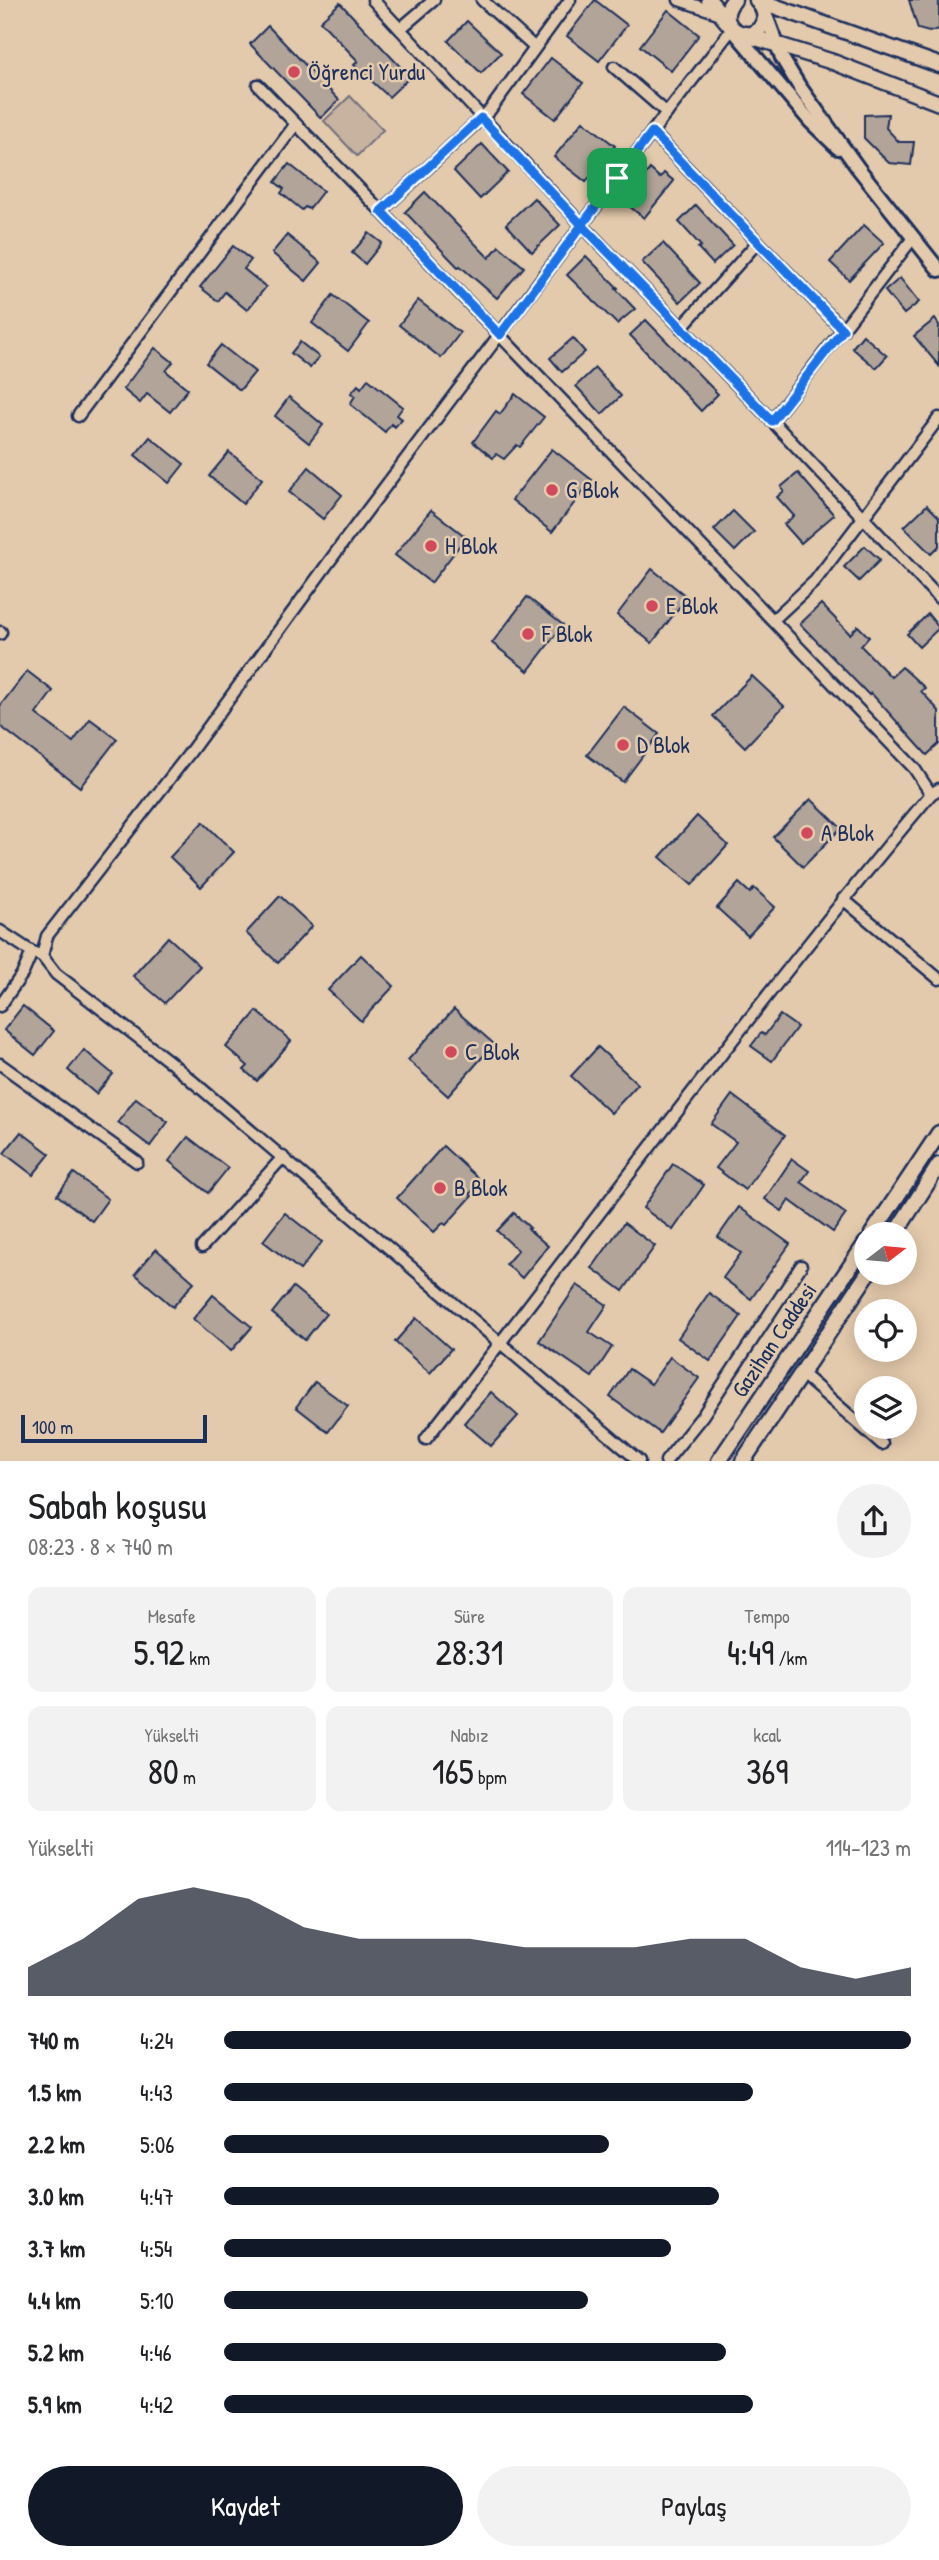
<!DOCTYPE html>
<html lang="tr">
<head>
<meta charset="utf-8">
<style>
	:root { --surface:#fff; --page:#f2f2f2; --text:#202124; --muted:#757577; --accent:#111827 }
	body { margin:0; font-family:"Patrick Hand",sans-serif; background:var(--page); color:var(--text); height:100vh; display:flex; flex-direction:column; font-size:26px; white-space:nowrap }
	* { box-sizing:border-box; margin:0 }
	p { font-size:23px; color:var(--muted) }
	.icon { flex:none; width:38px; height:38px; fill:none; stroke:currentColor; stroke-width:2; stroke-linecap:round; stroke-linejoin:round }
	.map { position:relative; height:1461px; overflow:hidden }
	.panel { display:flex; flex-direction:column; background:var(--surface); flex:1 }
	.panel>* { flex:none }
	.needle { width:46px; rotate:74deg }
	.fabs { position:absolute; left:854px; top:1222px; display:grid; gap:14px }
	.fabs a { display:grid; place-items:center; width:63px; height:63px; border-radius:50%; background:var(--surface); box-shadow:0 4px 18px #0003; font-size:35px }
	.scale { position:absolute; left:21px; bottom:18px; width:186px; box-sizing:border-box; padding-left:7px; border:4px solid #1b2f5e; border-top:0; font-size:19px; line-height:24px; white-space:nowrap; color:#1b2f5e; -webkit-text-stroke:5px #e4caac; paint-order:stroke }
	.pin { position:absolute; display:grid; place-items:center; width:60px; height:60px; color:#fff; margin:-30px; border-radius:14px; box-shadow:0 4px 10px #0006 }
	.round { display:grid; place-items:center; flex:none; width:74px; height:74px; border-radius:37px; background:var(--page) }
	.head { display:flex; align-items:center; justify-content:space-between; height:119px; padding:0 28px }
	h1 { font-size:38px; font-weight:600; line-height:52px }
	.metrics { display:grid; grid-template-columns:repeat(3,1fr); gap:10px; height:119px; padding:7px 28px }
	.metrics div { display:grid; align-content:center; border-radius:14px; background:var(--page); text-align:center }
	.metrics b { font-size:35px; font-weight:600 }
	.metrics small { font-size:19px; font-weight:400 }
	.metrics p { font-size:19px }
	.chart { height:196px; padding:14px 28px }
	.chart p { display:flex; justify-content:space-between }
	.chart svg { width:100%; height:126px; margin-top:7px; fill:var(--accent); opacity:.7 }
	.cta { display:flex; gap:14px; margin-top:auto; padding:14px 28px }
	.cta a { flex:1; height:80px; border-radius:42px; background:var(--accent); color:#fff; font-size:28px; font-weight:600; line-height:80px; text-align:center }
	.cta a+a { background:var(--page); color:var(--text) }
	ul { padding:0 28px; list-style:none; font-size:23px }
	li { display:grid; grid-template-columns:112px 84px 1fr; align-items:center; height:52px }
	li i { height:18px; border-radius:9px; background:var(--accent) }
	.map>svg:first-child { display:block }
</style>
</head>
<body>
<div class="map">
<svg width="939" height="1461" viewBox="0 0 939 1461">
	<rect width="100%" height="100%" fill="#e4caac"/>
	<filter id="ink" filterUnits="userSpaceOnUse"><feTurbulence type="fractalNoise" baseFrequency=".0143" numOctaves="2"/><feDisplacementMap in="SourceGraphic" scale="14" xChannelSelector="R" yChannelSelector="G"/><feConvolveMatrix kernelMatrix="1 2 1 2 8 2 1 2 1" color-interpolation-filters="sRGB"/></filter>
	<g filter="url(#ink)">
		<polygon fill="#c7b3a0" stroke="#71717f" stroke-width="2" points="350,96 383,130 357,156 324,121"/>
		<g fill="#b2a498" stroke="#1b2f5e" stroke-width="2">
			<polygon points="595,0 627,25 599,61 567,36"/>
			<polygon points="909,0 939,0 939,29 929,32 918,29"/>
			<polygon points="340,3 410,77 389,97 354,65 358,61 320,21"/>
			<polygon points="668,10 699,35 671,71 640,46"/>
			<polygon points="467,21 501,53 481,73 448,41"/>
			<polygon points="268,26 339,100 321,118 250,44"/>
			<polygon points="551,58 583,83 555,119 523,94"/>
			<polygon points="888,114 886,128 899,142 914,142 911,165 889,163 864,138 864,115"/>
			<polygon points="583,121 615,146 586,182 554,157"/>
			<polygon points="482,144 508,172 480,199 454,171"/>
			<polygon points="289,164 323,191 309,209 305,207 302,210 281,193 284,189 275,182"/>
			<polygon points="650,169 660,178 664,173 674,181 644,218 629,206 639,190 635,187"/>
			<polygon points="425,192 489,258 499,246 524,267 497,298 460,266 458,267 405,212"/>
			<polygon points="534,198 560,225 532,252 506,224"/>
			<polygon points="696,205 733,245 713,264 698,248 701,246 679,222"/>
			<polygon points="864,225 884,243 849,280 830,262"/>
			<polygon points="369,233 382,243 365,264 352,253"/>
			<polygon points="287,235 321,263 306,281 272,253"/>
			<polygon points="663,243 700,283 680,302 642,262"/>
			<polygon points="233,246 251,260 244,269 266,287 247,310 225,292 218,301 200,287"/>
			<polygon points="586,256 618,288 616,289 635,309 617,324 567,275"/>
			<polygon points="900,278 919,302 904,314 885,291"/>
			<polygon points="333,295 369,323 348,351 312,323"/>
			<polygon points="418,300 460,333 441,358 399,325"/>
			<polygon points="935,319 939,325 939,366 914,336"/>
			<polygon points="646,320 718,394 701,411 630,335"/>
			<polygon points="863,335 887,356 876,368 852,348"/>
			<polygon points="573,338 585,352 562,372 550,358"/>
			<polygon points="300,342 319,357 310,368 291,353"/>
			<polygon points="221,345 255,372 240,390 206,363"/>
			<polygon points="155,348 173,362 166,371 188,389 170,412 147,394 140,403 123,389"/>
			<polygon points="595,368 621,396 602,414 576,386"/>
			<polygon points="368,379 403,407 397,415 402,419 395,427 391,424 385,432 350,404 355,396 351,393 358,385 361,388"/>
			<polygon points="515,394 544,417 520,447 517,445 504,459 496,454 493,458 473,442 496,411 500,414"/>
			<polygon points="289,397 323,425 309,443 275,416"/>
			<polygon points="150,437 184,464 169,483 135,455"/>
			<polygon points="552,449 592,480 552,532 512,500"/>
			<polygon points="229,452 262,479 243,504 209,476"/>
			<polygon points="309,467 342,495 323,519 289,492"/>
			<polygon points="798,473 834,515 801,543 784,524 794,516 777,497 784,491 781,487"/>
			<polygon points="927,505 939,517 939,546 931,554 904,527"/>
			<polygon points="431,510 466,537 431,583 395,555"/>
			<polygon points="733,511 754,532 735,551 714,530"/>
			<polygon points="865,546 880,560 859,581 844,567"/>
			<polygon points="652,569 687,597 652,643 617,615"/>
			<polygon points="527,597 563,625 528,671 492,643"/>
			<polygon points="821,604 850,634 858,626 869,637 861,646 891,677 902,667 925,688 921,691 939,711 939,744 927,755 871,693 869,695 800,624"/>
			<polygon points="928,614 939,628 919,647 907,634"/>
			<polygon points="27,671 53,691 36,714 73,742 90,719 117,739 80,787 0,726 0,706"/>
			<polygon points="752,676 784,706 745,747 713,716"/>
			<polygon points="624,707 659,734 623,782 587,755"/>
			<polygon points="811,799 841,828 803,867 773,837"/>
			<polygon points="697,816 728,845 692,885 660,857"/>
			<polygon points="203,822 234,852 201,887 170,857"/>
			<polygon points="739,883 750,893 754,888 775,907 748,936 717,908"/>
			<polygon points="280,896 312,926 278,963 246,933"/>
			<polygon points="168,937 200,966 165,1003 133,976"/>
			<polygon points="361,955 394,986 361,1021 328,990"/>
			<polygon points="23,1006 54,1031 35,1055 4,1030"/>
			<polygon points="454,1009 494,1044 448,1096 408,1060"/>
			<polygon points="257,1011 291,1041 257,1081 244,1070 248,1066 226,1047"/>
			<polygon points="780,1015 797,1027 772,1061 751,1046 761,1033 765,1035"/>
			<polygon points="598,1047 638,1084 611,1113 571,1076"/>
			<polygon points="84,1050 113,1074 96,1094 68,1070"/>
			<polygon points="732,1095 785,1135 745,1190 716,1168 736,1142 711,1124"/>
			<polygon points="136,1098 168,1122 150,1146 118,1122"/>
			<polygon points="21,1132 50,1154 33,1175 4,1153"/>
			<polygon points="188,1137 228,1168 208,1193 169,1161"/>
			<polygon points="443,1146 481,1181 470,1194 472,1196 446,1225 443,1223 434,1232 397,1198"/>
			<polygon points="792,1159 809,1171 801,1182 846,1214 833,1232 789,1200 782,1211 765,1199"/>
			<polygon points="673,1164 704,1185 673,1230 643,1208"/>
			<polygon points="74,1173 108,1199 92,1221 57,1195"/>
			<polygon points="739,1207 790,1244 751,1299 723,1278 741,1253 718,1237"/>
			<polygon points="285,1213 322,1242 300,1270 263,1241"/>
			<polygon points="514,1213 530,1228 528,1229 548,1246 522,1278 506,1264 518,1250 497,1231"/>
			<polygon points="624,1223 655,1246 623,1291 592,1268"/>
			<polygon points="156,1249 194,1282 173,1307 135,1274"/>
			<polygon points="577,1285 607,1305 589,1332 612,1347 592,1377 539,1341"/>
			<polygon points="293,1287 326,1314 305,1340 272,1313"/>
			<polygon points="709,1293 741,1316 710,1361 678,1338"/>
			<polygon points="213,1295 252,1327 231,1351 193,1319"/>
			<polygon points="416,1318 451,1349 430,1373 395,1342"/>
			<polygon points="670,1357 699,1378 660,1433 610,1397 629,1369 651,1384"/>
			<polygon points="315,1382 348,1406 328,1432 296,1407"/>
			<polygon points="491,1392 518,1416 491,1446 464,1423"/>
		</g>
		<g fill="none" stroke-linecap="round" stroke-linejoin="round">
			<defs>
				<g id="minor">
					<polyline points="373,0 582,225 772,421 939,598"/>
					<polyline points="482,0 534,47"/>
					<polyline points="679,0 721,14"/>
					<polyline points="400,29 434,0"/>
					<polyline points="614,67 667,113"/>
					<polyline points="258,85 381,211 490,110 570,0"/>
					<polyline points="652,132 843,330"/>
					<polyline points="381,211 914,768 931,794"/>
					<polyline points="681,328 757,243"/>
					<polyline points="78,416 295,125"/>
					<polyline points="772,421 913,238"/>
					<polyline points="773,620 815,581 939,418"/>
					<polyline points="0,634 1,632"/>
					<polyline points="843,899 939,979"/>
					<polyline points="0,931 32,952 42,956 56,974 170,1062 639,1461"/>
					<polyline points="42,956 47,936 188,755 345,540 652,132 732,29"/>
					<polyline points="0,1006 23,973 32,952"/>
					<polyline points="0,1064 137,1162"/>
					<polyline points="202,1247 283,1157"/>
					<polyline points="802,1374 882,1444"/>
					<path d="M 426,1439 C 594,1223 755,1003 931,794 L 939,789"/>
					<polyline points="666,1461 703,1415 801,1266"/>
				</g>
				<g id="tertiary">
					<polyline points="764,10 782,58 799,86 858,168 939,270"/>
					<polyline points="734,31 810,121 838,148"/>
				</g>
				<g id="secondary">
					<polyline points="709,0 728,23"/>
					<path d="M 734,0 C 709,27 756,50 764,20 C 766,12 762,6 757,0"/>
					<polyline points="757,0 939,65"/>
					<polyline points="743,34 833,62 939,103"/>
					<polyline points="872,1234 939,1133"/>
					<polyline points="895,1234 939,1165"/>
					<polyline points="719,1461 866,1243"/>
					<polyline points="743,1461 869,1272"/>
				</g>
			</defs>
			<use href="#minor" stroke="#1b2f5e" stroke-width="15"/>
			<use href="#tertiary" stroke="#1b2f5e" stroke-width="18"/>
			<use href="#secondary" stroke="#1b2f5e" stroke-width="19"/>
			<use href="#minor" stroke="#e4caac" stroke-width="10"/>
			<use href="#tertiary" stroke="#e4caac" stroke-width="12"/>
			<use href="#secondary" stroke="#e4caac" stroke-width="14"/>
		</g>
	</g>
	<g fill="none" stroke-linecap="round" stroke-linejoin="round" filter="url(#ink)">
		<defs>
			<polyline id="route" points="617,178 582,225 481,118 381,211 500,335 582,225 772,421 843,330 652,132 617,178"/>
		</defs>
		<use href="#route" stroke="#fff" stroke-width="14"/>
		<use href="#route" stroke="#1a73e8" stroke-width="9"/>
	</g>
	<g fill="#d1495b" stroke="#e4caac" stroke-width="2.5">
		<circle cx="294" cy="72" r="7"/>
		<circle cx="552" cy="490" r="7"/>
		<circle cx="431" cy="546" r="7"/>
		<circle cx="652" cy="606" r="7"/>
		<circle cx="528" cy="634" r="7"/>
		<circle cx="623" cy="745" r="7"/>
		<circle cx="807" cy="833" r="7"/>
		<circle cx="451" cy="1052" r="7"/>
		<circle cx="440" cy="1188" r="7"/>
	</g>
	<g text-anchor="middle" stroke-width="5" stroke-linejoin="round" paint-order="stroke">
		<g font-size="23" fill="#1b2f5e" stroke="#e4caac" text-anchor="start">
			<text x="308" y="80">Öğrenci Yurdu</text>
			<text x="566" y="498">G Blok</text>
			<text x="445" y="554">H Blok</text>
			<text x="666" y="614">E Blok</text>
			<text x="542" y="642">F Blok</text>
			<text x="637" y="753">D Blok</text>
			<text x="821" y="841">A Blok</text>
			<text x="465" y="1060">C Blok</text>
			<text x="454" y="1196">B Blok</text>
		</g>
		<g font-size="23" fill="#1b2f5e" stroke="#e4caac">
			<text transform="translate(774 1340) rotate(-56)" y="8">Gazihan Caddesi</text>
		</g>
	</g>
</svg>
<div class="fabs">
<a><svg class="needle" viewBox="-14 -14 28 28"><path d="M0-13l5 13h-10z" fill="#e53935"/><path d="M0 13l5-13h-10z" fill="#757577"/></svg></a>
<a><svg class="icon" aria-label="locate" viewBox="0 0 24 24"><circle cx="12" cy="12" r="6"/><path d="M12 2v4M12 18v4M2 12h4M18 12h4"/></svg></a>
<a><svg class="icon" aria-label="layers" viewBox="0 0 24 24"><path d="M12 4l9 5-9 5-9-5zM3 14l9 5 9-5"/></svg></a>
</div>
<div class="scale">100 m</div>
<div class="pin" style="left:617px;top:178px;background:#1e9e55"><svg class="icon" aria-label="arrive" viewBox="0 0 24 24"><path d="M6 21V4h12l-3 4 3 4H6"/></svg></div>
</div>
<section class="panel">
<div class="head"><div><h1>Sabah koşusu</h1><p>08:23 · 8 × 740 m</p></div><a class="round"><svg class="icon" aria-label="share" viewBox="0 0 24 24"><path d="M12 15V3M7 8l5-5 5 5M5 13v7h14v-7"/></svg></a></div>
<div class="metrics">
<div><p>Mesafe</p><b>5.92<small> km</small></b></div>
<div><p>Süre</p><b>28:31</b></div>
<div><p>Tempo</p><b>4:49<small> /km</small></b></div>
</div>
<div class="metrics">
<div><p>Yükselti</p><b>80<small> m</small></b></div>
<div><p>Nabız</p><b>165<small> bpm</small></b></div>
<div><p>kcal</p><b>369</b></div>
</div>
<div class="chart"><p><span>Yükselti</span>114–123 m</p>
<svg viewBox="0 0 160 44" preserveAspectRatio="none"><path d="M0 44V34L10 24L20 10L30 6L40 10L50 20L60 24L70 24L80 24L90 27L100 27L110 27L120 24L130 24L140 34L150 38L160 34V44z"/></svg>
</div>
<ul>
<li><b>740 m</b>4:24<i style="width:100%"></i></li>
<li><b>1.5 km</b>4:43<i style="width:77%"></i></li>
<li><b>2.2 km</b>5:06<i style="width:56%"></i></li>
<li><b>3.0 km</b>4:47<i style="width:72%"></i></li>
<li><b>3.7 km</b>4:54<i style="width:65%"></i></li>
<li><b>4.4 km</b>5:10<i style="width:53%"></i></li>
<li><b>5.2 km</b>4:46<i style="width:73%"></i></li>
<li><b>5.9 km</b>4:42<i style="width:77%"></i></li>
</ul>
<div class="cta"><a>Kaydet</a><a>Paylaş</a></div>
</section>
</body>
</html>
